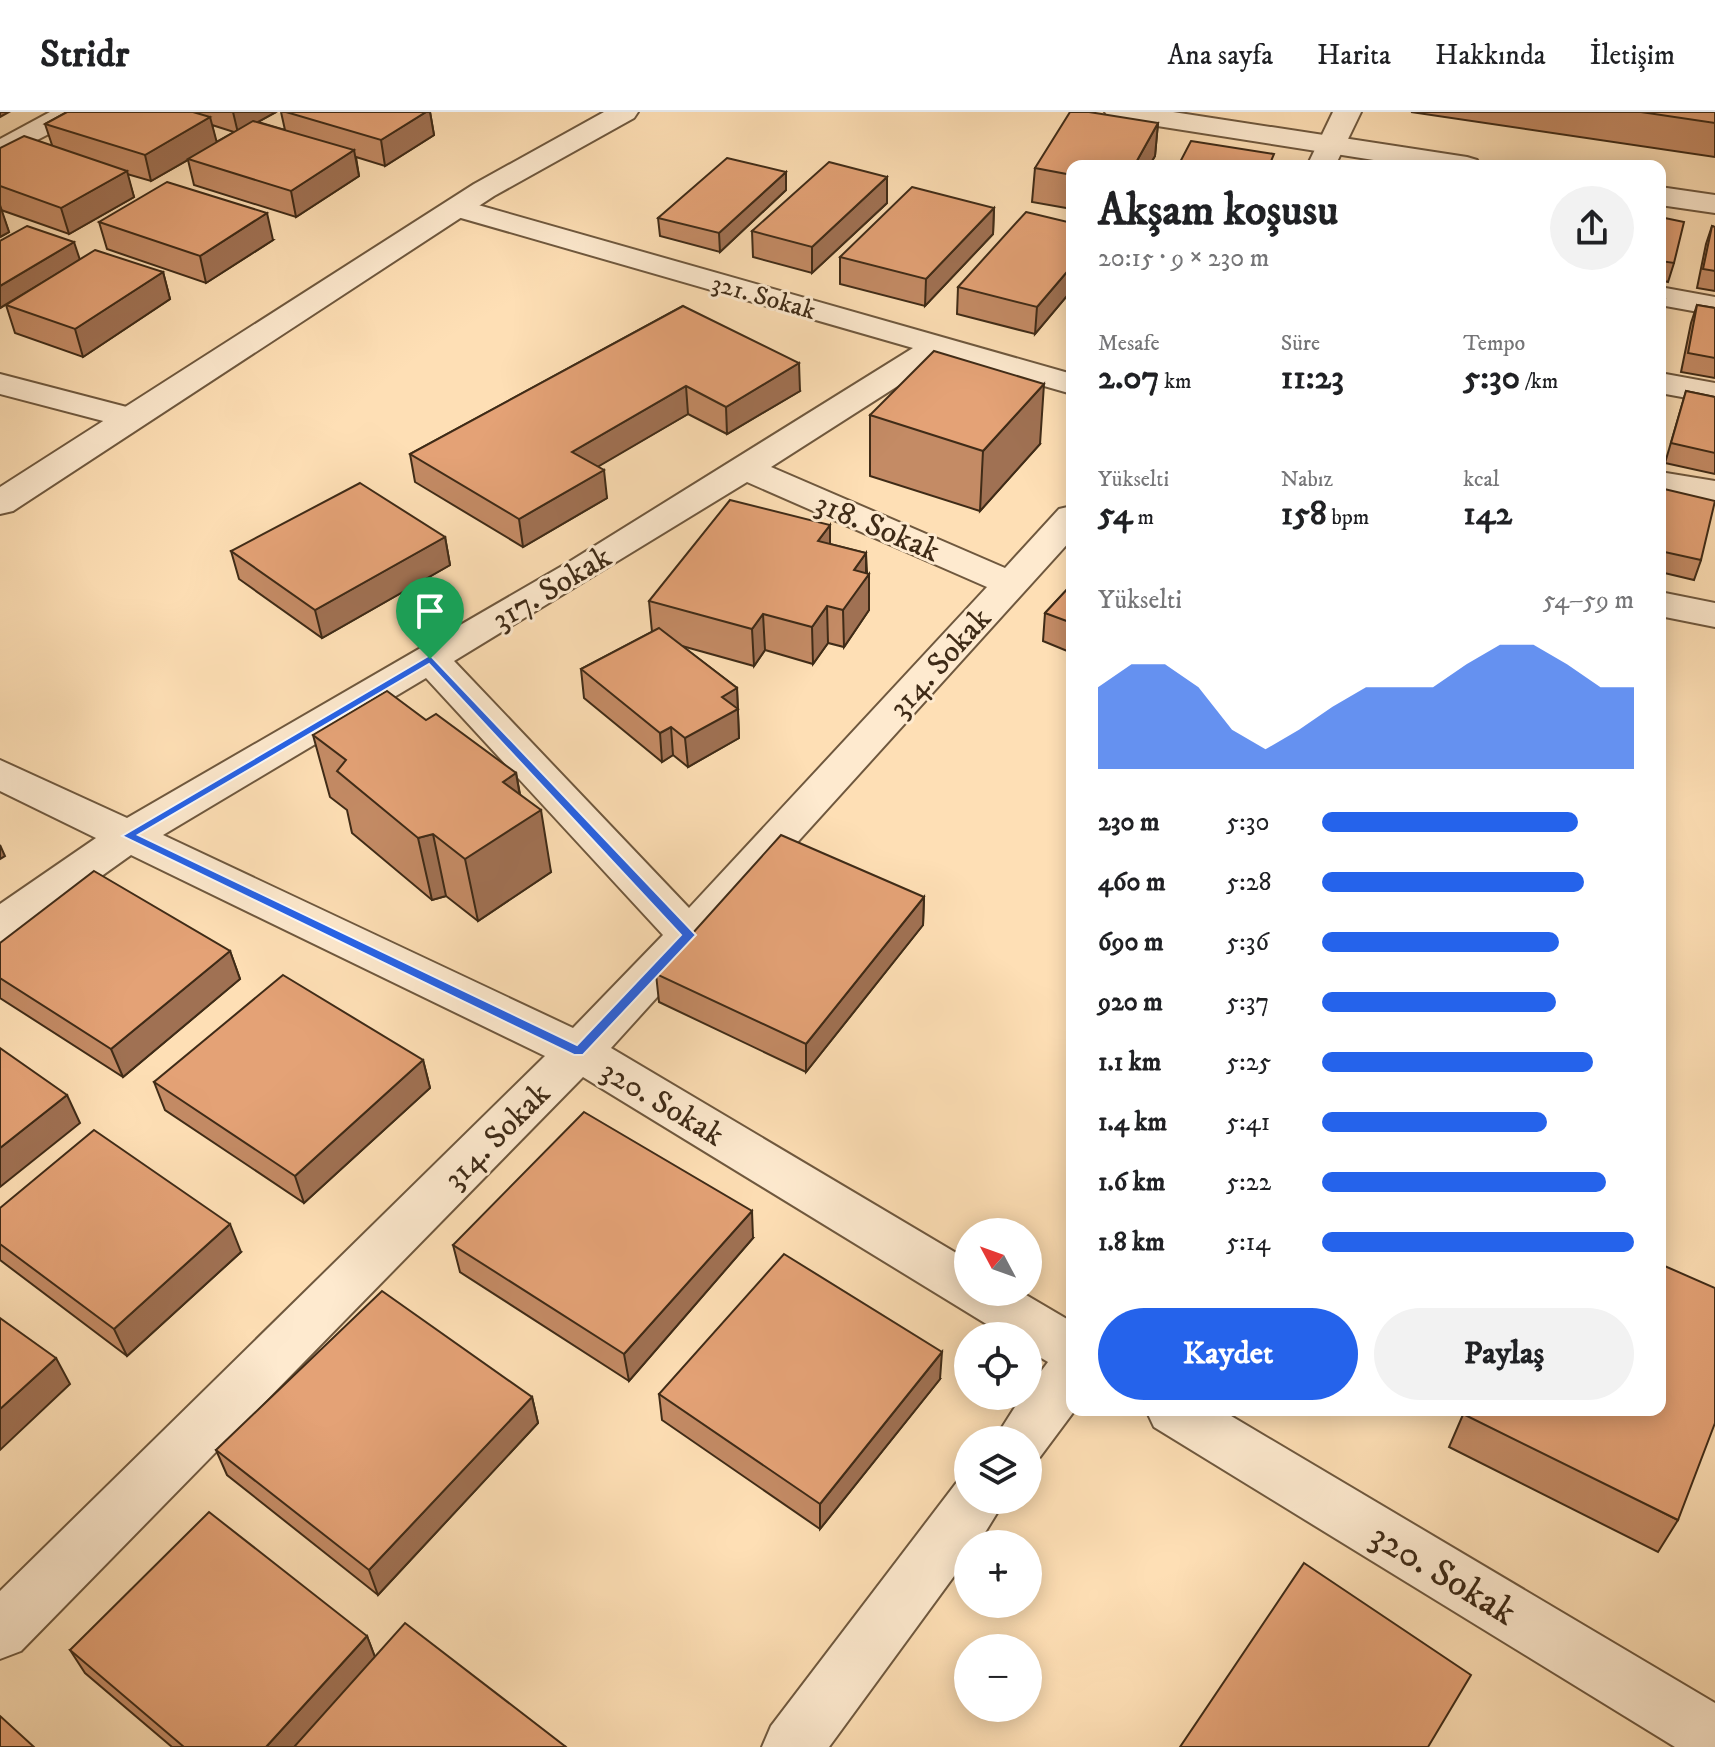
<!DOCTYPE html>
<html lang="tr">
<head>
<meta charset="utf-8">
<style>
	:root { --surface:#fff; --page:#f2f2f2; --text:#202124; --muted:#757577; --line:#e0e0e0; --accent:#2563eb }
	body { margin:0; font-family:"IM FELL DW Pica",serif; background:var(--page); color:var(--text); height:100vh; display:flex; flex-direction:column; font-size:30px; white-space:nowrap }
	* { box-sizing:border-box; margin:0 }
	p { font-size:26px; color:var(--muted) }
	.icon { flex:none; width:44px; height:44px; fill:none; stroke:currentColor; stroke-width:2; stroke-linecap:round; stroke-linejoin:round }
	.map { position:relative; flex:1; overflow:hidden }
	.panel { position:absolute; left:1066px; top:48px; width:600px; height:1256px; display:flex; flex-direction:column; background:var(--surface); border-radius:16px; box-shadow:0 4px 20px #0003 }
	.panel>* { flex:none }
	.needle { width:52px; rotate:311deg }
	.buttons { position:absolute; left:954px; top:1106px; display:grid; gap:16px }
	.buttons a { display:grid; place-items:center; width:88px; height:88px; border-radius:50%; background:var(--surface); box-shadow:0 4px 20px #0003; font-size:40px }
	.pin { position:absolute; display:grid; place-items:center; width:68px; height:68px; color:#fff; margin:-82px -34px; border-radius:50% 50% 50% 0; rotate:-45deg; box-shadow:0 0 8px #0007 }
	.pin .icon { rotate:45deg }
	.round { display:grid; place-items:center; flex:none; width:84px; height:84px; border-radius:42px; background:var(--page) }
	.headline { display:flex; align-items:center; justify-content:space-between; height:136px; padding:0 32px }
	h1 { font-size:44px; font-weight:700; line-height:60px }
	.figures { display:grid; grid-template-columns:repeat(3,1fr); gap:12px; height:136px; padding:8px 32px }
	.figures div { display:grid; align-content:center }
	.figures b { font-size:34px; font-weight:700 }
	.figures small { font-size:22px; font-weight:400 }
	.figures p { font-size:22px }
	.chart { height:224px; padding:16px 32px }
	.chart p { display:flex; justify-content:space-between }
	.chart svg { width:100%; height:144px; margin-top:8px; fill:var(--accent); opacity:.7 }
	.primary-button { display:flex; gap:16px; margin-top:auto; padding:16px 32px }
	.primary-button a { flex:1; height:92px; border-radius:48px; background:var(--accent); color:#fff; font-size:32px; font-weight:700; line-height:92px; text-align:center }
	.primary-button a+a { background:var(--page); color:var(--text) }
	ul { padding:0 32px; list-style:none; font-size:26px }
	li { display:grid; grid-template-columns:128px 96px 1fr; align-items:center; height:60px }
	li i { height:20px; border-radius:10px; background:var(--accent) }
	header { display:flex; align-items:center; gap:48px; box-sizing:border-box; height:112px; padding:0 40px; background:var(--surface); border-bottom:2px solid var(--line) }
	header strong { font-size:38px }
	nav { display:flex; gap:44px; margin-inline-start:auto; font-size:28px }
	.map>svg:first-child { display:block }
</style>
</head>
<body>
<header>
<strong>Stridr</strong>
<nav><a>Ana sayfa</a><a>Harita</a><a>Hakkında</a><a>İletişim</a></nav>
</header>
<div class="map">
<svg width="1715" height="1635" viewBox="0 0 1715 1635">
	<rect width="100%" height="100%" fill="#fedfb5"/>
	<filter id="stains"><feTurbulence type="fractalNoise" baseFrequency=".0025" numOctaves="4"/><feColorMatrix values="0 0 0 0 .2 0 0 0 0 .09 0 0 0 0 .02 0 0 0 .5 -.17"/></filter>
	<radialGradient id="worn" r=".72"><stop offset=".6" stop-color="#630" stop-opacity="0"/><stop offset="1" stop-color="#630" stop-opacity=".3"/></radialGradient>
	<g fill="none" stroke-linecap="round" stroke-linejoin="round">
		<defs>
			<g id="minor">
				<polygon points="50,0 84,0 80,6 0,47 0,27"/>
				<polygon points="1333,0 1361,0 1335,54 1307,54"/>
				<path d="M 457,87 L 1072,262 L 1072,282 L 943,245 L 771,355 L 1005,456 L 1059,397 L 1072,394 L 1072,427 L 611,936 L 968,1148 L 968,1180 L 1021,1180 L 1072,1210 L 1072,1298 L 1075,1298 L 1040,1345 L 1028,1350 L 1028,1328 L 994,1328 L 1022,1284 L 1028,1284 L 1028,1277 L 1048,1250 L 1028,1238 L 1028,1224 L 1006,1224 L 583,965 L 21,1539 L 0,1547 L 0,1479 L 545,944 L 131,743 L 16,825 L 0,830 L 0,792 L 96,726 L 0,679 L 0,648 L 127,706 L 569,450 L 913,236 L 447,102 L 442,96 L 447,90 ZM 747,370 L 987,475 L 689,796 L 454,549 ZM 426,566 L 663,823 L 573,916 L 163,723 Z"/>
				<polygon points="1660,175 1715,185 1715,203 1660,193"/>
				<polygon points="1660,261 1715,271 1715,291 1660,281"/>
				<polygon points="0,262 142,299 147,306 142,313 130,316 0,282"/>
				<polygon points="1660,360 1715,369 1715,391 1660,380"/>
				<polygon points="1660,480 1715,491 1715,515 1660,504"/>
				<polygon points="1146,1298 1221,1298 1715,1591 1715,1635 1675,1635 1154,1315"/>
				<polygon points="968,1366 968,1388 1005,1388 978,1432 968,1432 968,1445 829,1635 762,1635 771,1614 957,1370"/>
			</g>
			<g id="tertiary">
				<polygon points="604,0 638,0 634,6 494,84 13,399 0,402 0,375 474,72"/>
				<polygon points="1105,0 1173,0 1467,45 1477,48 1481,54 1412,54 1119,8 1109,6"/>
				<polygon points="1660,75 1715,83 1715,101 1660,93"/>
			</g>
		</defs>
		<use href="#minor" stroke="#6f583e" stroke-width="4"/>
		<use href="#tertiary" stroke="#6f583e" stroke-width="4"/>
		<use href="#minor" fill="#feeacf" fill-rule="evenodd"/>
		<use href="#tertiary" fill="#feeacf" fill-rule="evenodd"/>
	</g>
	<g fill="#c48b65" stroke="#3f2b17" stroke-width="2" fill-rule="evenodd">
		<path d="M 67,0 L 276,0 L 258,10 L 285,18 L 281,0 L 430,0 L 434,23 L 385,54 L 356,45 L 359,64 L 296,105 L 194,73 L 188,48 L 151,69 L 127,62 L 134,85 L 69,122 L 1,98 L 9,120 L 0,125 L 0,36 L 52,33 L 45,12 ZM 212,13 L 234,20 L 216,30 Z"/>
		<polygon points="1411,0 1715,0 1715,45"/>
		<polygon points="1158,11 1155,44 1149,54 1072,54 1072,97 1032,90 1035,56"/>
		<polygon points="786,60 786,78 720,140 660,124 658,106"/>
		<polygon points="887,65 887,91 812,161 753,145 752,119"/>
		<polygon points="994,96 993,122 925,194 840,172 840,145"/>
		<polygon points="1660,105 1674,151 1668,170 1660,168"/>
		<polygon points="99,110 273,128 206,171 107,137"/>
		<polygon points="1072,111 1072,178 1035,222 957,202 958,175"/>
		<polygon points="1712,114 1715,115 1715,179 1697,176 1706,132"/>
		<polygon points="0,129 80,148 163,160 170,187 83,245 15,221 6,193 39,172 0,196"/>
		<polygon points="1697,193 1715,196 1715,266 1681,260 1691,211"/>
		<polygon points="683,194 800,279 727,322 688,302 598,354 607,386 523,435 415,370 410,342"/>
		<polygon points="1686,279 1715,285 1715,362 1665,351"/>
		<polygon points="870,303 1040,332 980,399 870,364"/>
		<polygon points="1660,376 1701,448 1694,468 1660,460"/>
		<polygon points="445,425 450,453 322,526 239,467 231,439"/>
		<polygon points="830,432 866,441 869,498 844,535 828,531 813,552 765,538 754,554 682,534 737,576 739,626 688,655 673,643 662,650 584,586 581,557 652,520 649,489"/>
		<polygon points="1072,472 1072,541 1043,529 1045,501"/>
		<polygon points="426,608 516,661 520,682 551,760 478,809 446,784 432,788 352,721 347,698 330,685 313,623"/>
		<polygon points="924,785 923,813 806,960 659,890 656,862"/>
		<polygon points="0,831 230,839 240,867 123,965 0,886"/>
		<polygon points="423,948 430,976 304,1091 165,998 154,970"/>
		<polygon points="0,1096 241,1140 127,1244 0,1148"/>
		<polygon points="753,1126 629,1269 460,1160 453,1133"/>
		<polygon points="940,1267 820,1417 662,1308 659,1282"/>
		<polygon points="532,1285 538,1311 378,1483 227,1363 216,1338"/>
		<polygon points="1465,1298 1678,1408 1658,1440 1449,1335"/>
		<polygon points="367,1524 375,1545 566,1635 172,1635 85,1561 70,1538"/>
	</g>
	<g fill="#a07153" stroke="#3f2b17" stroke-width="2">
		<polygon points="0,0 9,0 0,5"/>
		<polygon points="233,0 276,0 238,21"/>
		<polygon points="426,0 430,0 434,23 385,54 381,28"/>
		<polygon points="210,5 217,31 151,69 145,43"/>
		<polygon points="1158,11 1155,44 1149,54 1134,54"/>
		<polygon points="354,38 359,64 296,105 291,79"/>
		<polygon points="127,59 134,85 69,122 61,96"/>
		<polygon points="786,60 786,78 720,140 719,121"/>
		<polygon points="887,65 887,91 812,161 812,135"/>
		<polygon points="0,93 9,120 0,125"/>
		<polygon points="994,96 993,122 925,194 926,167"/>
		<polygon points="267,101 273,128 206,171 200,144"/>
		<polygon points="74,130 80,148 0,196 0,174"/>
		<polygon points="1072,154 1072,178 1035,222 1037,195"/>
		<polygon points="163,160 170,187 83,245 75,217"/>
		<polygon points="799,251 800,279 727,322 726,295"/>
		<polygon points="1044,272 1040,332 980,399 983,339"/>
		<polygon points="686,274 688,302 575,368 572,340"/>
		<polygon points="604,358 607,386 523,435 519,407"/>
		<polygon points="830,413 830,450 818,429"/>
		<polygon points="445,425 450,453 322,526 315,498"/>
		<polygon points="866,441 866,466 869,462 869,498 844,535 843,498 854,458"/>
		<polygon points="827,494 828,531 813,552 812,515"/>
		<polygon points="763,502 765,538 754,554 752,517"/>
		<polygon points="737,576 739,626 688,655 685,626 722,585"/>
		<polygon points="671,615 673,643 662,650 660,621"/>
		<polygon points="516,661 524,708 541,698 551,760 478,809 465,747 503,670"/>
		<polygon points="433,722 446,784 432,788 418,726"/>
		<polygon points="0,733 5,744 0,747"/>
		<polygon points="924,785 923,813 806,960 806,932"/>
		<polygon points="230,839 240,867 123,965 111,937"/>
		<polygon points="423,948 430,976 304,1091 295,1064"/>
		<polygon points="67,983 80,1011 0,1075 0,1036"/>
		<polygon points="752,1099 753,1126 629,1269 624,1242"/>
		<polygon points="230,1112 241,1140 127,1244 114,1217"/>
		<polygon points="942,1240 940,1267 820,1417 820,1392"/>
		<polygon points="56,1246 70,1272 0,1338 0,1297"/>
		<polygon points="532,1285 538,1311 378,1483 369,1458"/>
		<polygon points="367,1524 376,1548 298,1635 266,1635"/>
	</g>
	<g fill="#e4a276" stroke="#3f2b17" stroke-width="2">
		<polygon points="67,0 193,0 210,5 145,43 45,12"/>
		<polygon points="286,0 426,0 381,28"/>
		<polygon points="1070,0 1089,0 1158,11 1134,54 1072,54 1072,63 1035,56"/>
		<polygon points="1641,0 1715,0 1715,11"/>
		<polygon points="253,9 354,38 291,79 188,47"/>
		<polygon points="24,24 127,59 61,96 0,74 0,36"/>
		<polygon points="1191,29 1274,42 1269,54 1178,54"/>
		<polygon points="727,46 786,60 719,121 658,106"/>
		<polygon points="829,50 887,65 812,135 752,119"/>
		<polygon points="167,70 267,101 200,144 99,110"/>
		<polygon points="912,75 994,96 926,167 840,145"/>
		<polygon points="1026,100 1072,111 1072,154 1037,195 958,175"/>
		<polygon points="1660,105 1684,110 1674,151 1660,149"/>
		<polygon points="27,114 74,130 0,174 0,129"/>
		<polygon points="1712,114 1715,115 1715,159 1703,157"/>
		<polygon points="95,138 163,160 75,217 6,193"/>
		<polygon points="1660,186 1665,187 1660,206"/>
		<polygon points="1697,193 1715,196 1715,246 1688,241"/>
		<polygon points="683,194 799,251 726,295 686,274 572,340 604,358 519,407 410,342"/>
		<polygon points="934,239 1044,272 983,339 870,303"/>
		<polygon points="1686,279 1715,285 1715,341 1671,331"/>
		<polygon points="360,371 445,425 315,498 231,439"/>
		<polygon points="1660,376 1715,389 1701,448 1660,439"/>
		<polygon points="730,388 830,413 818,429 866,441 854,458 869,462 843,498 827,494 812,515 763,502 752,517 649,489"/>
		<polygon points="1072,472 1072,511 1045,501"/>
		<polygon points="659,516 737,576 722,585 738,597 685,626 671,615 660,621 581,557"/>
		<polygon points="387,579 426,608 436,602 516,661 503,670 541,698 465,747 433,722 418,726 337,659 346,648 313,623"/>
		<polygon points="781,723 924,785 806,932 656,862"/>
		<polygon points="94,759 230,839 111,937 0,866 0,831"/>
		<polygon points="283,863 423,948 295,1064 154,970"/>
		<polygon points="0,936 67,983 0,1036"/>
		<polygon points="584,1000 752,1099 624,1242 453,1133"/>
		<polygon points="94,1018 230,1112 114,1217 0,1132 0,1096"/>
		<polygon points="784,1142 942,1240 820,1392 659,1282"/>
		<polygon points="1660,1152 1715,1176 1715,1311 1678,1408 1463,1302 1465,1298 1660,1298"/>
		<polygon points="382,1179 532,1285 369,1458 216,1338"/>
		<polygon points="0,1206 56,1246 0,1297"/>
		<polygon points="209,1400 367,1524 266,1635 184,1635 70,1538"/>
		<polygon points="1304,1451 1471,1563 1428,1635 1180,1635"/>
		<polygon points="405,1511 566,1635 294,1635"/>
		<polygon points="0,1604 34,1635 0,1635"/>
	</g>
	<path fill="#2563eb" stroke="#fff" stroke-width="2" fill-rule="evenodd" d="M 430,543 L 696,823 L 583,943 L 574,943 L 122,724 ZM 429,552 L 681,823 L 577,933 L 138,723 Z"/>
	<g text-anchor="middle" stroke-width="6" stroke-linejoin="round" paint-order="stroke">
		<g font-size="26" fill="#3f2b17" stroke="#feeacf">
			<text transform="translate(764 184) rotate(16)" y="9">321. Sokak</text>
		</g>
		<g font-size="32" fill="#3f2b17" stroke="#feeacf">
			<text transform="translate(878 414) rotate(23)" y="11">318. Sokak</text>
			<text transform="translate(551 475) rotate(-31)" y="11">317. Sokak</text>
			<text transform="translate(939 550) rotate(-48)" y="11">314. Sokak</text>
			<text transform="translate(663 990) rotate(31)" y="11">320. Sokak</text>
			<text transform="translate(496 1023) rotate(-45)" y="11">314. Sokak</text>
		</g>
		<g font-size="38" fill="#3f2b17" stroke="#feeacf">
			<text transform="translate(1444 1461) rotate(31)" y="13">320. Sokak</text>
		</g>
	</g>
	<rect width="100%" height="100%" filter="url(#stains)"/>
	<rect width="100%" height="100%" fill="url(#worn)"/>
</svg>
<div class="buttons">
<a><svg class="needle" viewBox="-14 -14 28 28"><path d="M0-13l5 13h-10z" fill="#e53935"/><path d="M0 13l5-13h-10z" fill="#757577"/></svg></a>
<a><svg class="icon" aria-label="locate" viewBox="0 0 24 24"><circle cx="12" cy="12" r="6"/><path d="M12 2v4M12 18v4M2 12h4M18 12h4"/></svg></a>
<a><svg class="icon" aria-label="layers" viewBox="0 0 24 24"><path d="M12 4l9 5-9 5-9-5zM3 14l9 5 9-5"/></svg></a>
<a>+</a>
<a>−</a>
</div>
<div class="pin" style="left:430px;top:547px;background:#1e9e55"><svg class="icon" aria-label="arrive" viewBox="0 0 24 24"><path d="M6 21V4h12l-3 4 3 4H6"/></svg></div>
<section class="panel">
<div class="headline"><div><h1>Akşam koşusu</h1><p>20:15 · 9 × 230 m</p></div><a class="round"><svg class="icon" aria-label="share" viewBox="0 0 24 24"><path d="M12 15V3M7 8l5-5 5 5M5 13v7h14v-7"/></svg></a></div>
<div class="figures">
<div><p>Mesafe</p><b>2.07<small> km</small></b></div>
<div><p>Süre</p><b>11:23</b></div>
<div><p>Tempo</p><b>5:30<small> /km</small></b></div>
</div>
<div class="figures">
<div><p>Yükselti</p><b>54<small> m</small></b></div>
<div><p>Nabız</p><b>158<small> bpm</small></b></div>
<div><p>kcal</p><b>142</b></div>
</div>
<div class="chart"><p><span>Yükselti</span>54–59 m</p>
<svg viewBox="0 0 160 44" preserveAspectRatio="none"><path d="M0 44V19L10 12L20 12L30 19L40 32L50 38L60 32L70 25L80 19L90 19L100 19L110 12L120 6L130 6L140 12L150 19L160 19V44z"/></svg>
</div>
<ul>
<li><b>230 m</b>5:30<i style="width:82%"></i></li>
<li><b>460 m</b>5:28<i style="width:84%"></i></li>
<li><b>690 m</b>5:36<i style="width:76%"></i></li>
<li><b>920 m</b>5:37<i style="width:75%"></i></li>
<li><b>1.1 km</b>5:25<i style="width:87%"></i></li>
<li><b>1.4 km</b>5:41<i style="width:72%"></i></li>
<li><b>1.6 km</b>5:22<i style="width:91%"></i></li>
<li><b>1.8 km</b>5:14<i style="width:100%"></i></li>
</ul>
<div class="primary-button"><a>Kaydet</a><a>Paylaş</a></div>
</section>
</div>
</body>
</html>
